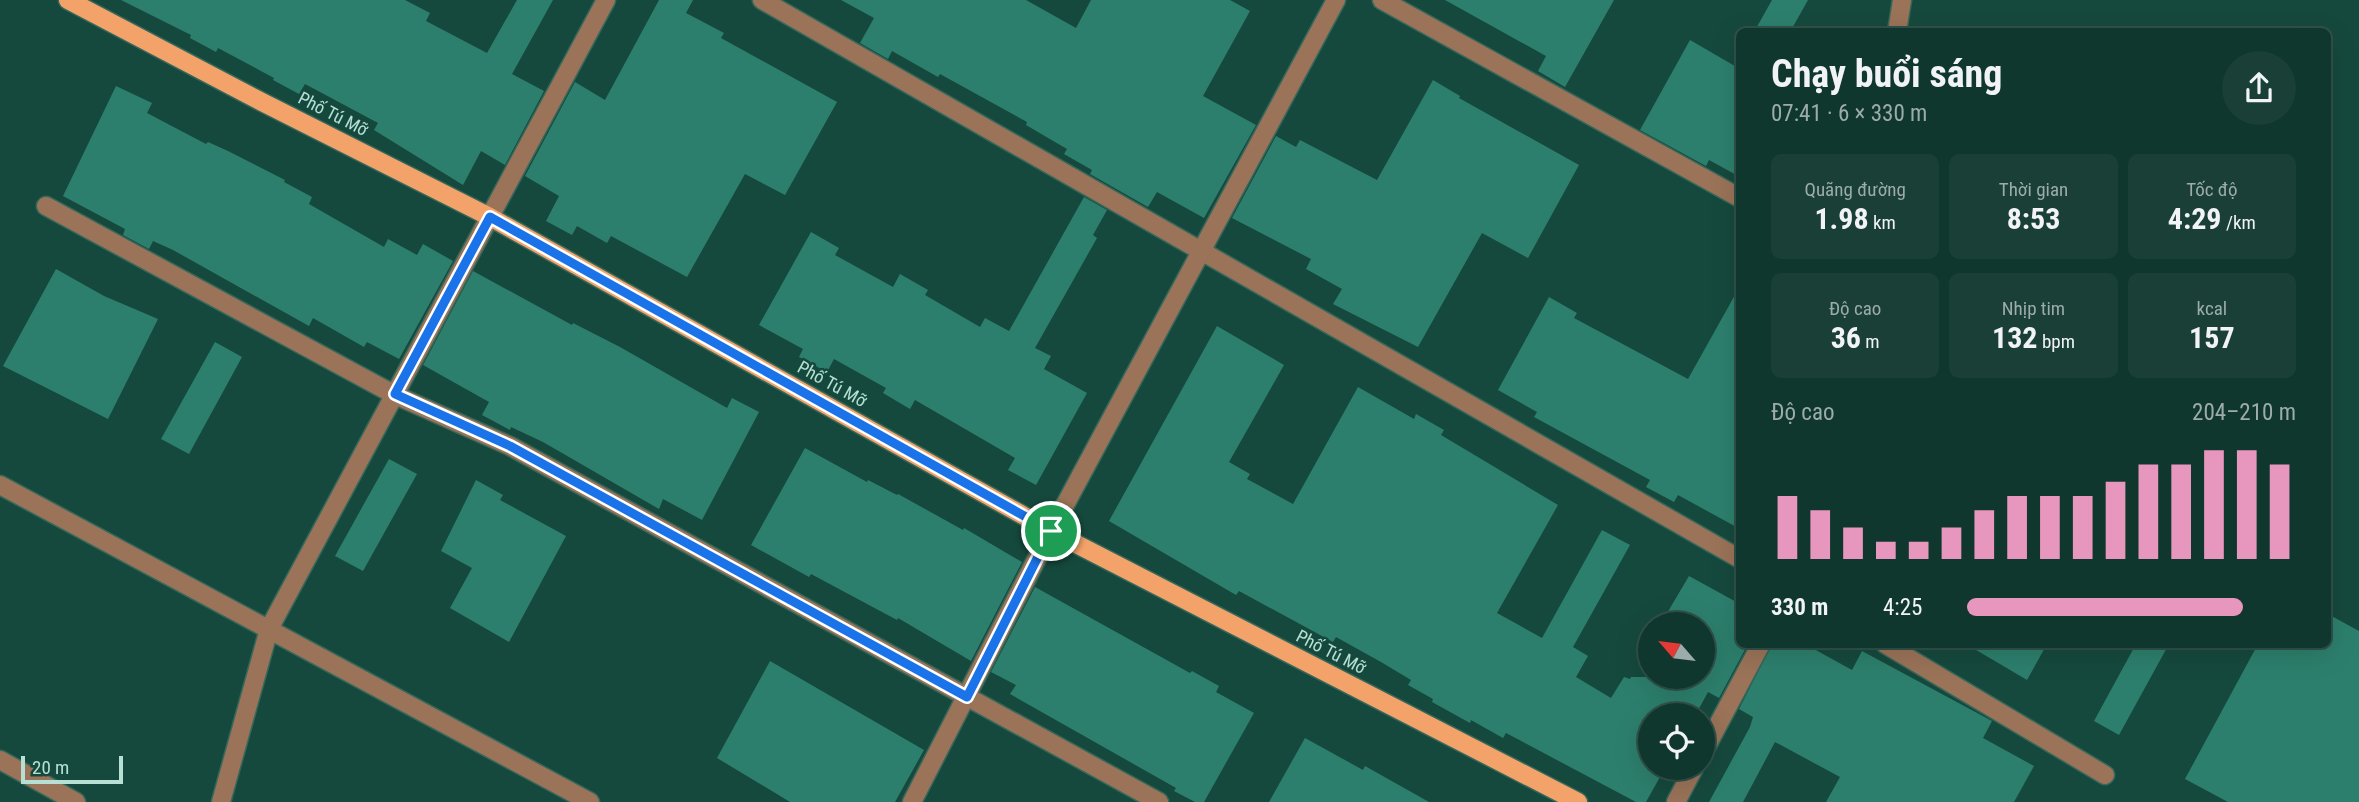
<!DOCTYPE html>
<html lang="vi">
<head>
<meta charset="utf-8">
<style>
	:root { --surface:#10372e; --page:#193f36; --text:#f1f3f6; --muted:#9cacaa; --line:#30514a; --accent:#e797bd }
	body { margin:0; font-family:"Roboto Condensed",sans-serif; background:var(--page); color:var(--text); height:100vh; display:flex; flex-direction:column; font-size:26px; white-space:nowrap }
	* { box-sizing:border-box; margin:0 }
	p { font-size:23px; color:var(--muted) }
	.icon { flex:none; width:38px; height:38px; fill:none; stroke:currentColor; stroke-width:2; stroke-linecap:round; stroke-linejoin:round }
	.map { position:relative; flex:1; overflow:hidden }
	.drawer { position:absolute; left:1736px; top:28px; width:595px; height:620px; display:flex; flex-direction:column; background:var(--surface); border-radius:10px; box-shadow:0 7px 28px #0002,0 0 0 2px var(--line) }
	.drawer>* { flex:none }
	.needle { width:46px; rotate:298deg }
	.buttons { position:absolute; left:1638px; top:612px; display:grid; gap:14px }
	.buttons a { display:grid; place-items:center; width:77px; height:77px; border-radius:50%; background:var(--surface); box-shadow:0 7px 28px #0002,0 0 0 2px var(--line); font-size:35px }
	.scale { position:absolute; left:21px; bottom:18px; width:102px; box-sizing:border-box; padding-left:7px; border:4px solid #b5e0d3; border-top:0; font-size:19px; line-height:24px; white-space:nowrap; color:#b5e0d3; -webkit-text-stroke:5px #16493d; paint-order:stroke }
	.pin { position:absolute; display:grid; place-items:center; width:60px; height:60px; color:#fff; margin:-30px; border:4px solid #fff; border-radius:50%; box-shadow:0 2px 7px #0007 }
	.round { display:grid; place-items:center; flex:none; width:74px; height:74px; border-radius:37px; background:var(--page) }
	.summary { display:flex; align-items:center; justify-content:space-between; height:119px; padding:0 35px }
	h1 { font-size:38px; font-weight:700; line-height:52px }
	.metrics { display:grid; grid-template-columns:repeat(3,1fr); gap:10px; height:119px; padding:7px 35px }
	.metrics div { display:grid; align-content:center; border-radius:10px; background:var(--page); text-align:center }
	.metrics b { font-size:30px; font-weight:700 }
	.metrics small { font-size:19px; font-weight:400 }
	.metrics p { font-size:19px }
	.chart { height:196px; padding:14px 35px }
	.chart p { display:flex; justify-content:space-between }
	.chart svg { width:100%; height:126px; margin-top:7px; stroke:var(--accent); stroke-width:6 }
	ul { padding:0 35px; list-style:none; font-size:23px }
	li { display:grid; grid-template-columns:112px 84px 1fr; align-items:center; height:52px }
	li i { height:18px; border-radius:9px; background:var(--accent) }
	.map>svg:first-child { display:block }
</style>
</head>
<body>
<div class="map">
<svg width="2359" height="802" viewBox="0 0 2359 802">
	<rect width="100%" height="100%" fill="#16493d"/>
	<g fill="#2d7f6d">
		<polygon points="121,0 405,0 430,13 426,21 487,53 517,0 553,0 512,74 544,91 505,165 481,151 463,185 374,130 378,123 305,84 299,94 273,80 274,78 218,48 216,52 190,38 191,35"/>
		<polygon points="659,0 693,0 686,13 724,33 721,38 837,102 785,195 745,174 687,277 611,236 607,243 577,226 572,235 546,221 559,196 525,176 575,82 605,100"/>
		<polygon points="841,0 1026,0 1076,28 1091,0 1230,0 1250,11 1203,96 1256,125 1204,218 1157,192 1148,207 1090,174 1092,170 1064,154 1067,149 1026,125 1027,122 940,74 938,77 892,51 888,59 860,43 874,18"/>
		<polygon points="1445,0 1614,0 1565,87 1538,71 1546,56"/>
		<polygon points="1772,0 1808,0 1790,32 1754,32"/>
		<polygon points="1690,40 1740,69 1740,177 1709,160 1706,166 1640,130"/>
		<polygon points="1433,80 1460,96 1459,98 1579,165 1528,258 1482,233 1418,347 1333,304 1342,289 1306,269 1311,259 1232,218 1276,136 1296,147 1300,140 1377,180"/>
		<polygon points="116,86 152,103 147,113 206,144 208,142 228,151 285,180 284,182 312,197 309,204 384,247 388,239 417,255 423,244 453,261 399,359 367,342 364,347 313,318 309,326 173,250 153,241 149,249 123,235 125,229 63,196"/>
		<polygon points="1084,197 1107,210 1093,235 1097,238 1035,348 1051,356 1044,369 1087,393 1036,485 1008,470 1015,458 972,433 915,400 910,409 883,393 886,388 834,359 827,372 799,357 803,349 759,325 811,232 839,248 835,255 893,287 900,274 928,290 925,295 980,327 985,318 1009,331"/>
		<polygon points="56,269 104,296 158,319 108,419 3,366"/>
		<polygon points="473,271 572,325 573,323 620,347 727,408 732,398 759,412 702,520 663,499 659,509 543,442 511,427 510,430 482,415 489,402 423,365"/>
		<polygon points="1740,286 1740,529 1678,495 1674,502 1646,487 1650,480 1534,417 1537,412 1498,390 1549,297 1577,313 1574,318 1688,379"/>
		<polygon points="1217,326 1284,365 1229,462 1250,474 1247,479 1293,504 1358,387 1414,419 1416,414 1444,430 1441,435 1558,505 1497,613 1542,638 1602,530 1630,545 1573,647 1588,656 1576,677 1611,698 1624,677 1630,679 1631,677 1703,677 1703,625 1660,625 1689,576 1740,604 1740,644 1748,644 1719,698 1708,692 1695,716 1650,716 1650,768 1665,768 1646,802 1636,802 1506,733 1503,738 1471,720 1470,723 1432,702 1433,699 1408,685 1411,680 1381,662 1336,637 1333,642 1239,591 1236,595 1109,521"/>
		<polygon points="215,342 242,357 189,454 161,439"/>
		<polygon points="805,448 867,482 868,480 897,495 898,494 963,530 964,528 1022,562 971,661 898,618 897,620 811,574 809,577 751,545"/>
		<polygon points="389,459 417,474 363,571 335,556"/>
		<polygon points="476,480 503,495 500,500 566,536 509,642 450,608 472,568 441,551"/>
		<polygon points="1035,587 1190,673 1192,671 1219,686 1216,692 1254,713 1204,802 1195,802 1174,791 1176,788 1010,694 1016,685 991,672"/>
		<polygon points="2328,614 2359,631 2359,802 2228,802 2185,779 2258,644 2328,644"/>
		<polygon points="1772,644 1805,644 1852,670 1862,651 1992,721 1983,738 2034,766 2014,802 1826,802 1840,777 1775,742 1743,802 1709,802 1750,727 1753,717 1739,709"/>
		<polygon points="1966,644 2047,644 2027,680"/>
		<polygon points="2136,644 2169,644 2119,735 2094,721"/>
		<polygon points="770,661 924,750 895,802 790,802 717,758"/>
		<polygon points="1305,738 1363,770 1365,766 1429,802 1269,802"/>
	</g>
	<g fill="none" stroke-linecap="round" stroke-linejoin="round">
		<defs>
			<g id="minor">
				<polyline points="762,0 1740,559"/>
				<polyline points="1382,0 1740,198"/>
				<polyline points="1897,32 1902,0"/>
				<polyline points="46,206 395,395 510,446 1159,802"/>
				<polyline points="0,485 590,802"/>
				<polyline points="1885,644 2105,775"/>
				<polyline points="1703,753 1761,644"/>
				<polyline points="0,760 76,802"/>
				<polyline points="221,802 269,629 606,0"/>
				<polyline points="912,802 1051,531 1336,0"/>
				<polyline points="1676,802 1694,768"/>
			</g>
			<polyline id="major" points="68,0 262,102 490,217 1051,531 1578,802"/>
		</defs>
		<use href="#minor" stroke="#36675b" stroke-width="21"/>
		<use href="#major" stroke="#36675b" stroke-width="21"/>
		<use href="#minor" stroke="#9a7358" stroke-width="18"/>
		<use href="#major" stroke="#f3a36a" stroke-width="18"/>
	</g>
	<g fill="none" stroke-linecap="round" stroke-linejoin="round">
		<defs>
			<polygon id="route" points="490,217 1051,531 967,697 510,446 395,394"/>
		</defs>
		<use href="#route" stroke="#fff" stroke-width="14"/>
		<use href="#route" stroke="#1a73e8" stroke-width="9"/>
	</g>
	<g text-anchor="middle" stroke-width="5" stroke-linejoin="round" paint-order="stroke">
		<g font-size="18" fill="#b5e0d3" stroke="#16493d">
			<text transform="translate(333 114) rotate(27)" y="6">Phố Tú Mỡ</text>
			<text transform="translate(832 384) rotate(29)" y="6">Phố Tú Mỡ</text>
			<text transform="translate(1331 652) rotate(27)" y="6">Phố Tú Mỡ</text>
		</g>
	</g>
</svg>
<div class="buttons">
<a><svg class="needle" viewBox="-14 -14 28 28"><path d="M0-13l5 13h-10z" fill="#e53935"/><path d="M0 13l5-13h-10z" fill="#9cacaa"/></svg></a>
<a><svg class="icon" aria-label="locate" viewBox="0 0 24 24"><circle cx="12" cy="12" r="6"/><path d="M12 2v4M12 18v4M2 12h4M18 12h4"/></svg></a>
</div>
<div class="scale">20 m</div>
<div class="pin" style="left:1051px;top:531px;background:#1e9e55"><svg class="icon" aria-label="arrive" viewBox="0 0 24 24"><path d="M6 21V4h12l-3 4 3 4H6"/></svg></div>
<section class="drawer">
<div class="summary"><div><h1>Chạy buổi sáng</h1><p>07:41 · 6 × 330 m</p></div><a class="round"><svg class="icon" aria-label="share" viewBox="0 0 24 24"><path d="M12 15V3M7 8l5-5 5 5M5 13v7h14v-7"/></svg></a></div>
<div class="metrics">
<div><p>Quãng đường</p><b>1.98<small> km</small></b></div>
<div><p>Thời gian</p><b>8:53</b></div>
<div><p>Tốc độ</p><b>4:29<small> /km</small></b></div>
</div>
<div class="metrics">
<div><p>Độ cao</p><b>36<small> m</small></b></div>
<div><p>Nhịp tim</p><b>132<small> bpm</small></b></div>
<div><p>kcal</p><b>157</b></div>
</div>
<div class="chart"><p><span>Độ cao</span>204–210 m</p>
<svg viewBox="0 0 160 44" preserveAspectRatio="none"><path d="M5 44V22M15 44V27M25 44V33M35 44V38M45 44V38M55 44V33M65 44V27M75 44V22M85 44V22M95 44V22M105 44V17M115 44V11M125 44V11M135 44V6M145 44V6M155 44V11"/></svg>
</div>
<ul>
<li><b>330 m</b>4:25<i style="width:84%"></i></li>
</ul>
</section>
</div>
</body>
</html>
